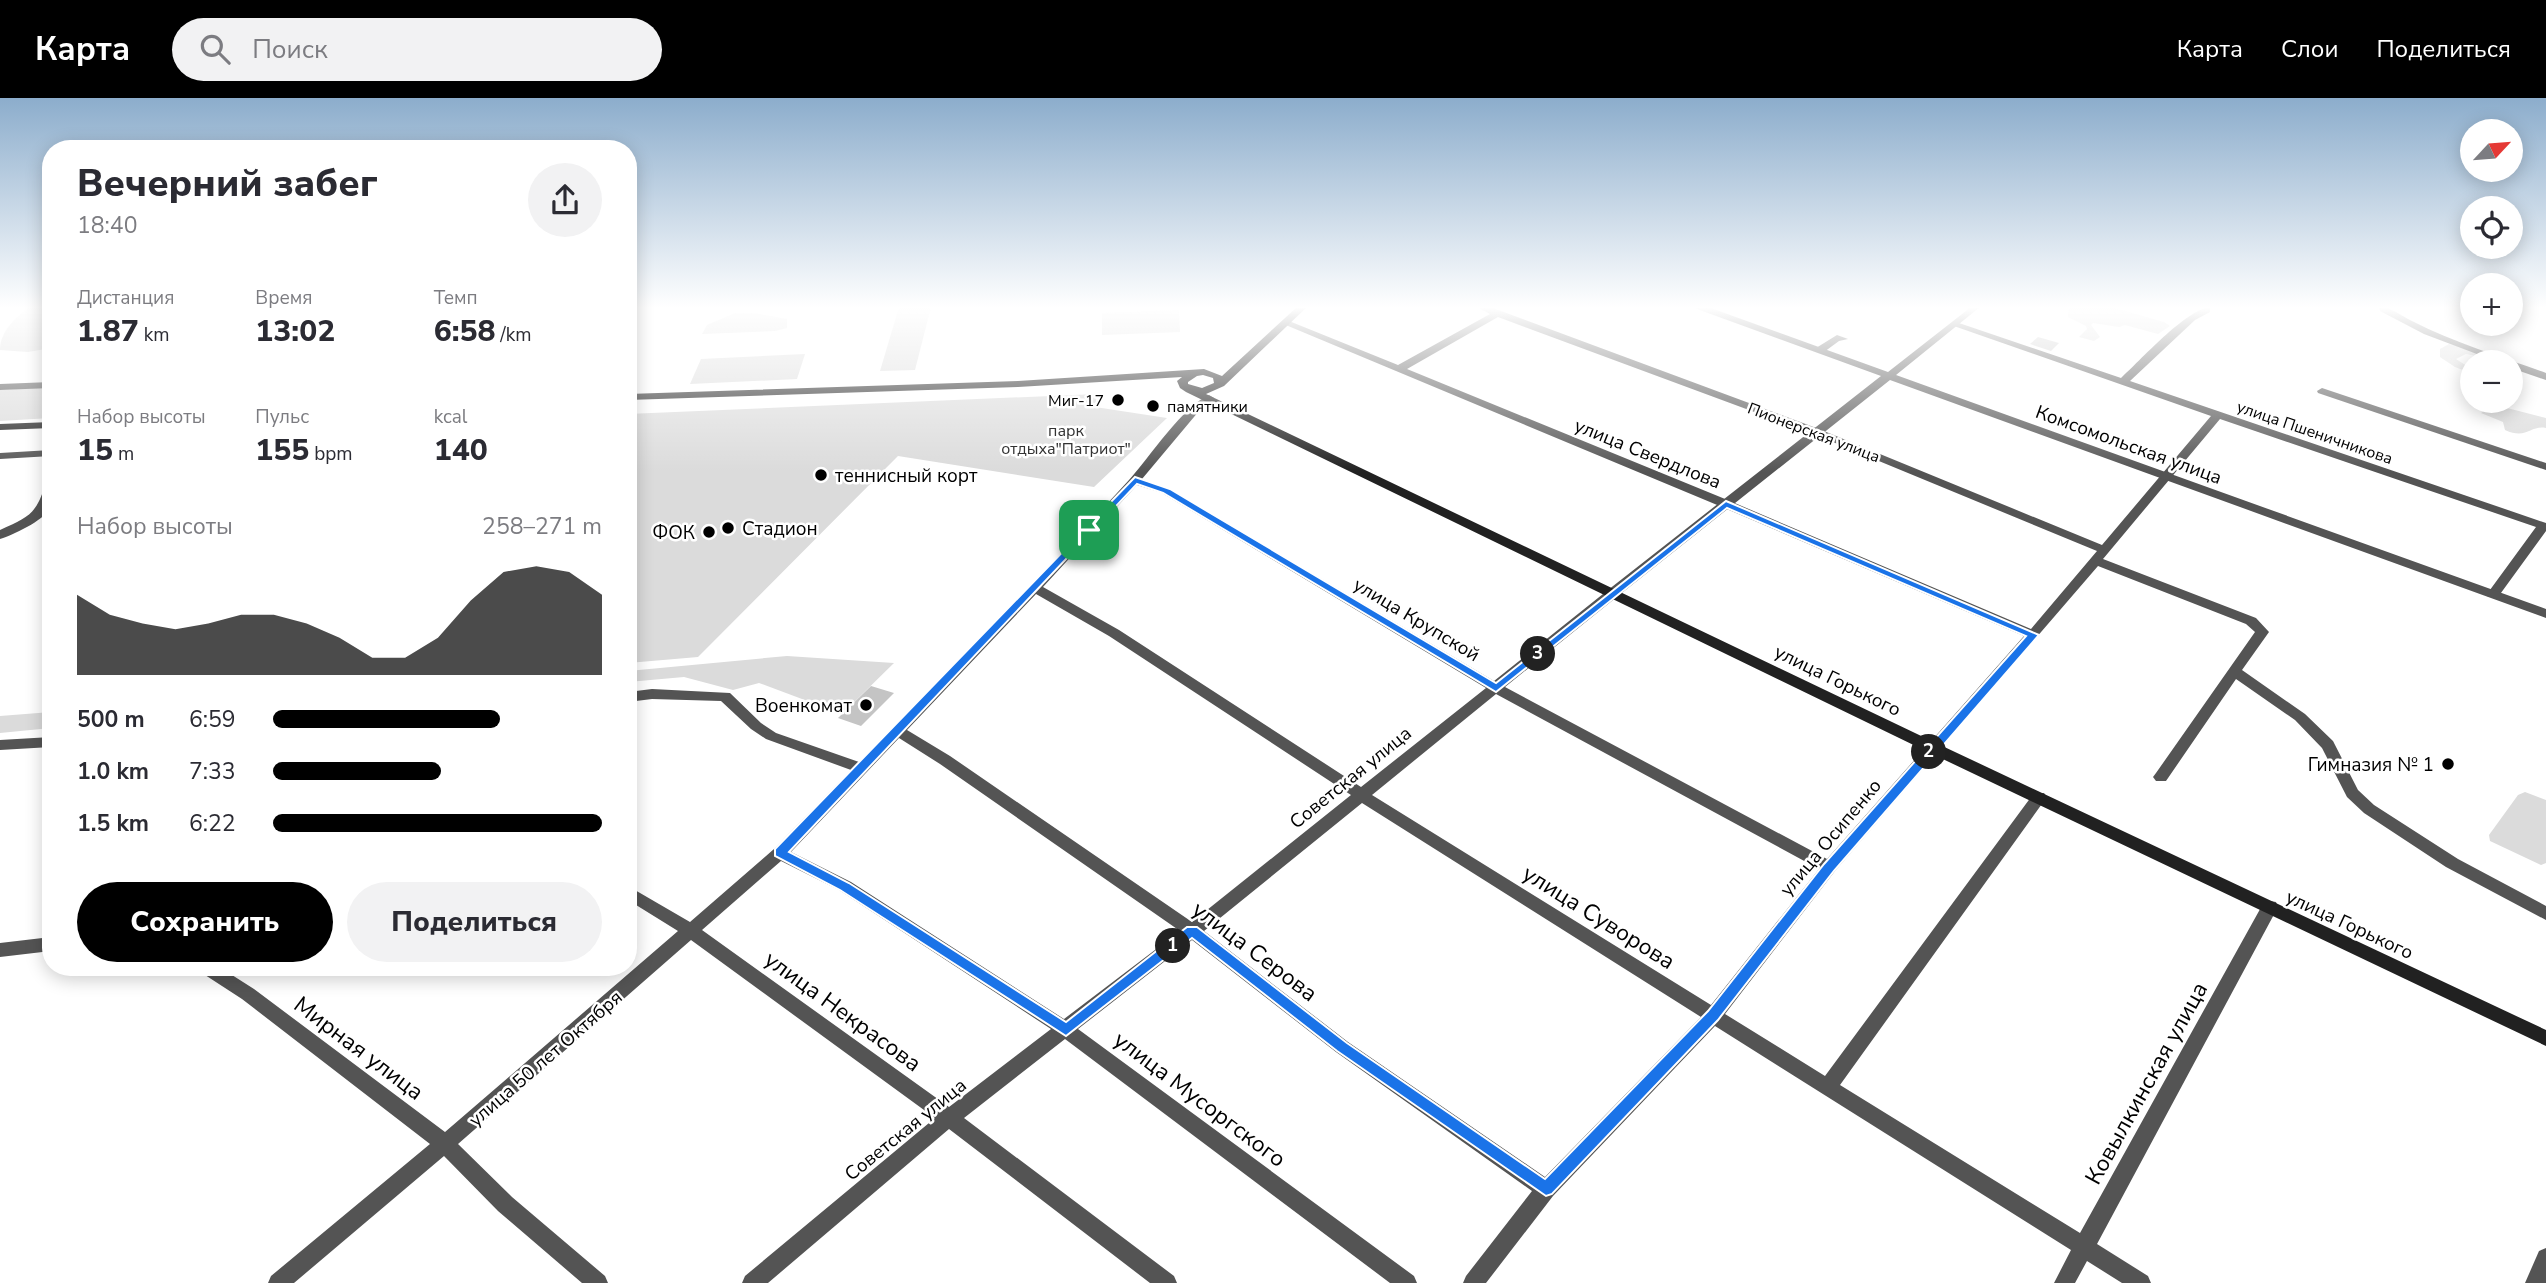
<!DOCTYPE html>
<html lang="ru">
<head>
<meta charset="utf-8">
<style>
	:root { --surface:#fff; --page:#f2f2f3; --text:#2b2b33; --muted:#7c7c81; --accent:#000 }
	body { margin:0; font-family:"Nunito Sans",sans-serif; background:var(--page); color:var(--text); height:100vh; display:flex; flex-direction:column; font-size:26px; white-space:nowrap }
	* { box-sizing:border-box; margin:0 }
	p { font-size:23px; color:var(--muted) }
	.icon { flex:none; width:38px; height:38px; fill:none; stroke:currentColor; stroke-width:2; stroke-linecap:round; stroke-linejoin:round }
	.map { position:relative; flex:1; overflow:hidden }
	.details { position:absolute; left:42px; top:42px; width:595px; height:836px; display:flex; flex-direction:column; background:var(--surface); border-radius:28px; box-shadow:0 4px 18px #0003 }
	.details>* { flex:none }
	.needle { width:46px; rotate:64deg }
	.controls { position:absolute; left:2460px; top:21px; display:grid; gap:14px }
	.controls a { display:grid; place-items:center; width:63px; height:63px; border-radius:50%; background:var(--surface); box-shadow:0 4px 18px #0003; font-size:35px }
	.pin { position:absolute; display:grid; place-items:center; width:60px; height:60px; color:#fff; margin:-30px; border-radius:14px; box-shadow:0 4px 10px #0006 }
	.km { position:absolute; width:35px; height:35px; margin:-18px; border-radius:50%; background:#222; color:#fff; font-size:19px; line-height:35px; text-align:center }
	.round { display:grid; place-items:center; flex:none; width:74px; height:74px; border-radius:37px; background:var(--page) }
	.overview { display:flex; align-items:center; justify-content:space-between; height:119px; padding:0 35px }
	h1 { font-size:38px; font-weight:800; line-height:52px }
	.metrics { display:grid; grid-template-columns:repeat(3,1fr); gap:10px; height:119px; padding:7px 35px }
	.metrics div { display:grid; align-content:center }
	.metrics b { font-size:30px; font-weight:800 }
	.metrics small { font-size:19px; font-weight:400 }
	.metrics p { font-size:19px }
	.chart { height:196px; padding:14px 35px }
	.chart p { display:flex; justify-content:space-between }
	.chart svg { width:100%; height:126px; margin-top:7px; fill:var(--accent); opacity:.7 }
	.primary-button { display:flex; gap:14px; margin-top:auto; padding:14px 35px }
	.primary-button a { flex:1; height:80px; border-radius:42px; background:var(--accent); color:#fff; font-size:28px; font-weight:800; line-height:80px; text-align:center }
	.primary-button a+a { background:var(--page); color:var(--text) }
	ul { padding:0 35px; list-style:none; font-size:23px }
	li { display:grid; grid-template-columns:112px 84px 1fr; align-items:center; height:52px }
	li i { height:18px; border-radius:9px; background:var(--accent) }
	header { display:flex; align-items:center; gap:42px; box-sizing:border-box; height:98px; padding:0 35px; background:var(--accent); color:#fff }
	header strong { font-size:33px }
	nav { display:flex; gap:38px; margin-inline-start:auto; font-size:24px }
	.search { width:490px; height:63px; background:var(--page); display:flex; align-items:center; gap:18px; box-sizing:border-box; padding:0 24px; border-radius:38px; color:var(--muted); font-size:26px }
	.map>svg:first-child { display:block }
</style>
</head>
<body>
<header>
<strong>Карта</strong>
<div class="search"><svg class="icon" aria-label="search" viewBox="0 0 24 24"><circle cx="10" cy="10" r="6"/><path d="M15 15l6 6"/></svg>Поиск</div>
<nav><a>Карта</a><a>Слои</a><a>Поделиться</a></nav>
</header>
<div class="map">
<svg width="2546" height="1185" viewBox="0 0 2546 1185">
	<rect width="100%" height="100%" fill="#fff"/>
	<g fill="#dbdbdb">
		<path d="M 30,209 L 51,209 L 51,250 L 28,254 L 0,252 C 0,233 16,219 30,209 Z"/>
		<polygon points="899,209 931,209 915,272 880,273"/>
		<polygon points="2111,209 2164,224 2170,228 2158,236 2125,227 2119,229 2093,225 2091,227 2100,239 2094,243 2079,239 2087,231 2086,228 2068,219 2069,209"/>
		<polygon points="1179,212 1180,234 1102,237 1102,215"/>
		<polygon points="735,215 754,215 787,221 787,230 775,233 702,236 707,227"/>
		<polygon points="2449,246 2483,253 2516,266 2466,256 2456,261 2473,272 2473,276 2455,269 2440,259 2440,251"/>
		<polygon points="805,256 797,281 690,286 701,261"/>
		<polygon points="51,289 51,320 0,323 0,292"/>
		<polygon points="1097,296 1095,309 1167,320 1094,389 898,358 698,559 628,565 628,316"/>
		<path d="M 2507,310 L 2546,320 L 2546,330 C 2530,327 2527,342 2505,332 L 2503,324 L 2481,315 L 2486,312 Z"/>
		<polygon points="787,558 894,565 842,616 759,585 733,592 684,579 628,584 628,573"/>
		<polygon points="51,614 51,630 0,635 0,618"/>
		<polygon points="2525,694 2546,702 2546,765 2541,767 2490,743 2489,737 2518,697"/>
	</g>
	<g fill="#c4c4c4">
		<polygon points="2038,239 2059,245 2051,253 2030,246"/>
		<polygon points="871,588 894,595 861,628 838,620"/>
	</g>
	<g fill="none" stroke-linecap="round" stroke-linejoin="round">
		<g fill="#545454" fill-rule="evenodd">
			<path d="M 1477,209 L 1489,209 L 1501,213 L 1819,331 L 2102,447 L 2211,318 L 1951,227 L 1959,225 L 2121,280 C 2139,264 2188,209 2210,210 L 2210,214 L 2195,222 L 2130,283 L 2546,425 L 2546,433 L 2498,499 L 2488,499 L 2487,496 L 2536,429 L 2220,321 L 2103,461 L 2256,520 L 2269,534 L 2242,572 L 2305,616 L 2333,643 L 2358,692 L 2374,707 L 2458,761 L 2546,808 L 2546,822 L 2446,769 L 2364,715 L 2347,699 L 2322,650 L 2295,622 L 2236,581 L 2166,683 L 2156,683 L 2153,679 L 2156,675 L 2255,534 L 2246,526 L 2098,468 L 1835,773 L 1725,916 L 1825,978 L 2034,695 L 2044,695 L 2047,699 L 2044,703 L 1840,987 L 2080,1135 L 2264,804 L 2270,803 L 2276,804 L 2278,809 L 2097,1146 L 2148,1178 L 2151,1185 L 2122,1185 L 2087,1163 L 2075,1185 L 2054,1185 L 2071,1152 L 1715,928 L 1553,1098 L 1486,1185 L 1463,1185 L 1466,1178 L 1532,1093 L 1336,954 L 1192,842 L 1078,931 L 1414,1178 L 1417,1185 L 1390,1185 L 1065,941 L 964,1020 L 1174,1178 L 1177,1185 L 1150,1185 L 949,1031 L 768,1185 L 742,1185 L 745,1178 L 935,1020 L 691,842 L 458,1046 L 512,1099 L 605,1178 L 608,1185 L 582,1185 L 498,1113 L 444,1058 L 294,1185 L 268,1185 L 271,1178 L 430,1046 L 242,901 L 202,875 L 200,870 L 221,870 L 254,891 L 445,1034 L 678,833 L 628,802 L 628,788 L 690,824 L 774,751 L 851,672 L 766,641 L 751,631 L 721,603 L 652,601 L 628,604 L 628,594 L 652,591 L 730,595 L 761,625 L 776,635 L 859,664 C 950,570 1041,478 1129,382 C 1148,361 1185,306 1209,297 L 1214,300 L 1199,313 L 1142,381 L 1170,391 L 1494,583 L 1608,492 L 1618,492 L 1619,495 L 1618,498 L 1505,589 L 1827,761 L 2024,538 L 1722,409 L 1281,225 L 1289,223 L 1398,267 L 1490,216 ZM 1498,219 L 1811,335 L 2097,453 L 2031,531 L 1730,403 L 1407,271 ZM 1137,387 L 1162,395 L 1486,590 L 1361,689 L 1119,532 L 1043,489 ZM 1036,496 L 1109,538 L 1351,697 L 1192,824 L 950,658 L 907,632 ZM 1496,596 L 1819,771 L 1711,907 L 1372,697 ZM 899,640 L 940,666 L 1180,833 L 1064,921 L 851,784 L 791,754 ZM 1362,705 L 1701,919 L 1545,1079 L 1348,944 L 1204,833 ZM 781,763 L 839,792 L 1051,931 L 949,1009 L 702,832 Z"/>
			<path d="M 2379,209 C 2390,208 2401,218 2412,223 C 2455,245 2502,259 2546,275 L 2546,282 L 2511,270 L 2511,264 L 2498,264 L 2424,236 L 2380,213 Z"/>
			<polygon points="1837,237 1848,241 1839,243 1824,254 1816,254 1816,250"/>
			<polygon points="51,284 51,290 0,292 0,286"/>
			<polygon points="2322,290 2546,365 2546,372 2318,295 2317,293"/>
			<polygon points="51,352 51,358 0,361 0,355"/>
			<path d="M 51,384 C 51,391 52,399 51,407 C 48,421 13,437 0,441 L 0,432 C 28,419 36,417 45,387 Z"/>
			<polygon points="51,639 51,649 0,652 0,642"/>
			<polygon points="51,839 51,853 0,859 0,845"/>
			<polygon points="2546,1150 2546,1185 2525,1185 2539,1153"/>
		</g>
		<polygon fill="#545454" fill-rule="evenodd" points="1696,209 1708,209 1888,274 1971,209 1980,209 1896,277 2546,511 2546,520 1890,282 1618,498 1608,498 1607,495 1608,492 1881,278 1697,211"/>
		<g fill="#212121" fill-rule="evenodd">
			<path d="M 1297,209 L 1307,209 L 1224,288 L 1206,296 L 1938,646 L 2546,932 L 2546,948 L 1928,654 L 1186,294 L 1180,290 L 1177,283 L 1182,279 L 1018,289 L 628,302 L 628,296 L 1018,283 L 1204,271 L 1222,278 ZM 1203,277 L 1213,280 L 1214,285 L 1202,290 L 1188,286 L 1188,284 L 1197,278 Z"/>
			<polygon points="51,324 51,330 0,332 0,326"/>
		</g>
	</g>
	<linearGradient id="sky" x2="0" y2="1"><stop stop-color="#8cadcc"/><stop offset="0.56" stop-color="#fff"/><stop offset="1" stop-color="#fff" stop-opacity="0"/></linearGradient>
	<rect width="2546" height="374" fill="url(#sky)"/>
	<path fill="#1a73e8" stroke="#fff" stroke-width="2" fill-rule="evenodd" d="M 1135,379 L 1170,391 L 1496,585 L 1726,403 L 2039,537 L 1834,773 L 1718,922 L 1552,1096 L 1546,1098 L 1337,953 L 1192,840 L 1066,938 L 840,792 L 775,758 L 775,751 ZM 1137,386 L 1163,395 L 1496,594 L 1727,410 L 2026,538 L 1824,766 L 1708,913 L 1545,1081 L 1347,945 L 1197,829 L 1187,829 L 1066,924 L 849,785 L 789,754 Z"/>
	<g fill="#000" stroke="#fff" stroke-width="2.5">
		<circle cx="1118" cy="302" r="7"/>
		<circle cx="1153" cy="308" r="7"/>
		<circle cx="821" cy="377" r="7"/>
		<circle cx="728" cy="430" r="7"/>
		<circle cx="709" cy="434" r="7"/>
		<circle cx="866" cy="607" r="7"/>
		<circle cx="2448" cy="666" r="7"/>
	</g>
	<g text-anchor="middle" stroke-width="5" stroke-linejoin="round" paint-order="stroke">
		<g font-size="16" fill="#000" stroke="#fff" text-anchor="end">
			<text x="1104" y="308">Миг-17</text>
			<text x="1167" y="314" text-anchor="start">памятники</text>
		</g>
		<g font-size="16" fill="#323232" stroke="#fff">
			<text x="1066" y="338">парк<tspan x="1066" dy="18">отдыха"Патриот"</tspan></text>
		</g>
		<g font-size="16" fill="#000" stroke="#fff">
			<text transform="translate(1814 334) rotate(21)" y="6">Пионерская улица</text>
			<text transform="translate(2315 334) rotate(19)" y="6">улица Пшеничникова</text>
		</g>
		<g font-size="19" fill="#000" stroke="#fff">
			<text transform="translate(2129 346) rotate(20)" y="7">Комсомольская улица</text>
			<text transform="translate(1648 355) rotate(22)" y="7">улица Свердлова</text>
			<text transform="translate(1417 521) rotate(31)" y="7">улица Крупской</text>
			<text transform="translate(1838 582) rotate(26)" y="7">улица Горького</text>
			<text transform="translate(1350 679) rotate(-39)" y="7">Советская улица</text>
			<text transform="translate(1830 739) rotate(-50)" y="7">улица Осипенко</text>
			<text transform="translate(2350 826) rotate(25)" y="7">улица Горького</text>
			<text transform="translate(545 960) rotate(-41)" y="7">улица 50 лет Октября</text>
			<text transform="translate(905 1031) rotate(-39)" y="7">Советская улица</text>
		</g>
		<g font-size="19" fill="#000" stroke="#fff" text-anchor="end">
			<text x="835" y="384" text-anchor="start">теннисный корт</text>
			<text x="742" y="437" text-anchor="start">Стадион</text>
			<text x="695" y="441">ФОК</text>
			<text x="852" y="614">Военкомат</text>
			<text x="2434" y="673">Гимназия № 1</text>
		</g>
		<g font-size="23" fill="#000" stroke="#fff">
			<text transform="translate(1599 819) rotate(32)" y="8">улица Суворова</text>
			<text transform="translate(1255 853) rotate(37)" y="8">улица Серова</text>
			<text transform="translate(843 913) rotate(36)" y="8">улица Некрасова</text>
			<text transform="translate(359 950) rotate(37)" y="8">Мирная улица</text>
			<text transform="translate(2146 985) rotate(-61)" y="8">Ковылкинская улица</text>
			<text transform="translate(1200 1001) rotate(37)" y="8">улица Мусоргского</text>
		</g>
	</g>
</svg>
<div class="controls">
<a><svg class="needle" viewBox="-14 -14 28 28"><path d="M0-13l5 13h-10z" fill="#e53935"/><path d="M0 13l5-13h-10z" fill="#7c7c81"/></svg></a>
<a><svg class="icon" aria-label="locate" viewBox="0 0 24 24"><circle cx="12" cy="12" r="6"/><path d="M12 2v4M12 18v4M2 12h4M18 12h4"/></svg></a>
<a>+</a>
<a>−</a>
</div>
<div class="pin" style="left:1089px;top:432px;background:#1e9e55"><svg class="icon" aria-label="arrive" viewBox="0 0 24 24"><path d="M6 21V4h12l-3 4 3 4H6"/></svg></div>
<b class="km" style="left:1173px;top:848px">1</b>
<b class="km" style="left:1929px;top:654px">2</b>
<b class="km" style="left:1538px;top:556px">3</b>
<section class="details">
<div class="overview"><div><h1>Вечерний забег</h1><p>18:40</p></div><a class="round"><svg class="icon" aria-label="share" viewBox="0 0 24 24"><path d="M12 15V3M7 8l5-5 5 5M5 13v7h14v-7"/></svg></a></div>
<div class="metrics">
<div><p>Дистанция</p><b>1.87<small> km</small></b></div>
<div><p>Время</p><b>13:02</b></div>
<div><p>Темп</p><b>6:58<small> /km</small></b></div>
</div>
<div class="metrics">
<div><p>Набор высоты</p><b>15<small> m</small></b></div>
<div><p>Пульс</p><b>155<small> bpm</small></b></div>
<div><p>kcal</p><b>140</b></div>
</div>
<div class="chart"><p><span>Набор высоты</span>258–271 m</p>
<svg viewBox="0 0 160 44" preserveAspectRatio="none"><path d="M0 44V16L10 23L20 26L30 28L40 26L50 23L60 23L70 26L80 31L90 38L100 38L110 31L120 18L130 8L140 6L150 8L160 16V44z"/></svg>
</div>
<ul>
<li><b>500 m</b>6:59<i style="width:69%"></i></li>
<li><b>1.0 km</b>7:33<i style="width:51%"></i></li>
<li><b>1.5 km</b>6:22<i style="width:100%"></i></li>
</ul>
<div class="primary-button"><a>Сохранить</a><a>Поделиться</a></div>
</section>
</div>
</body>
</html>
